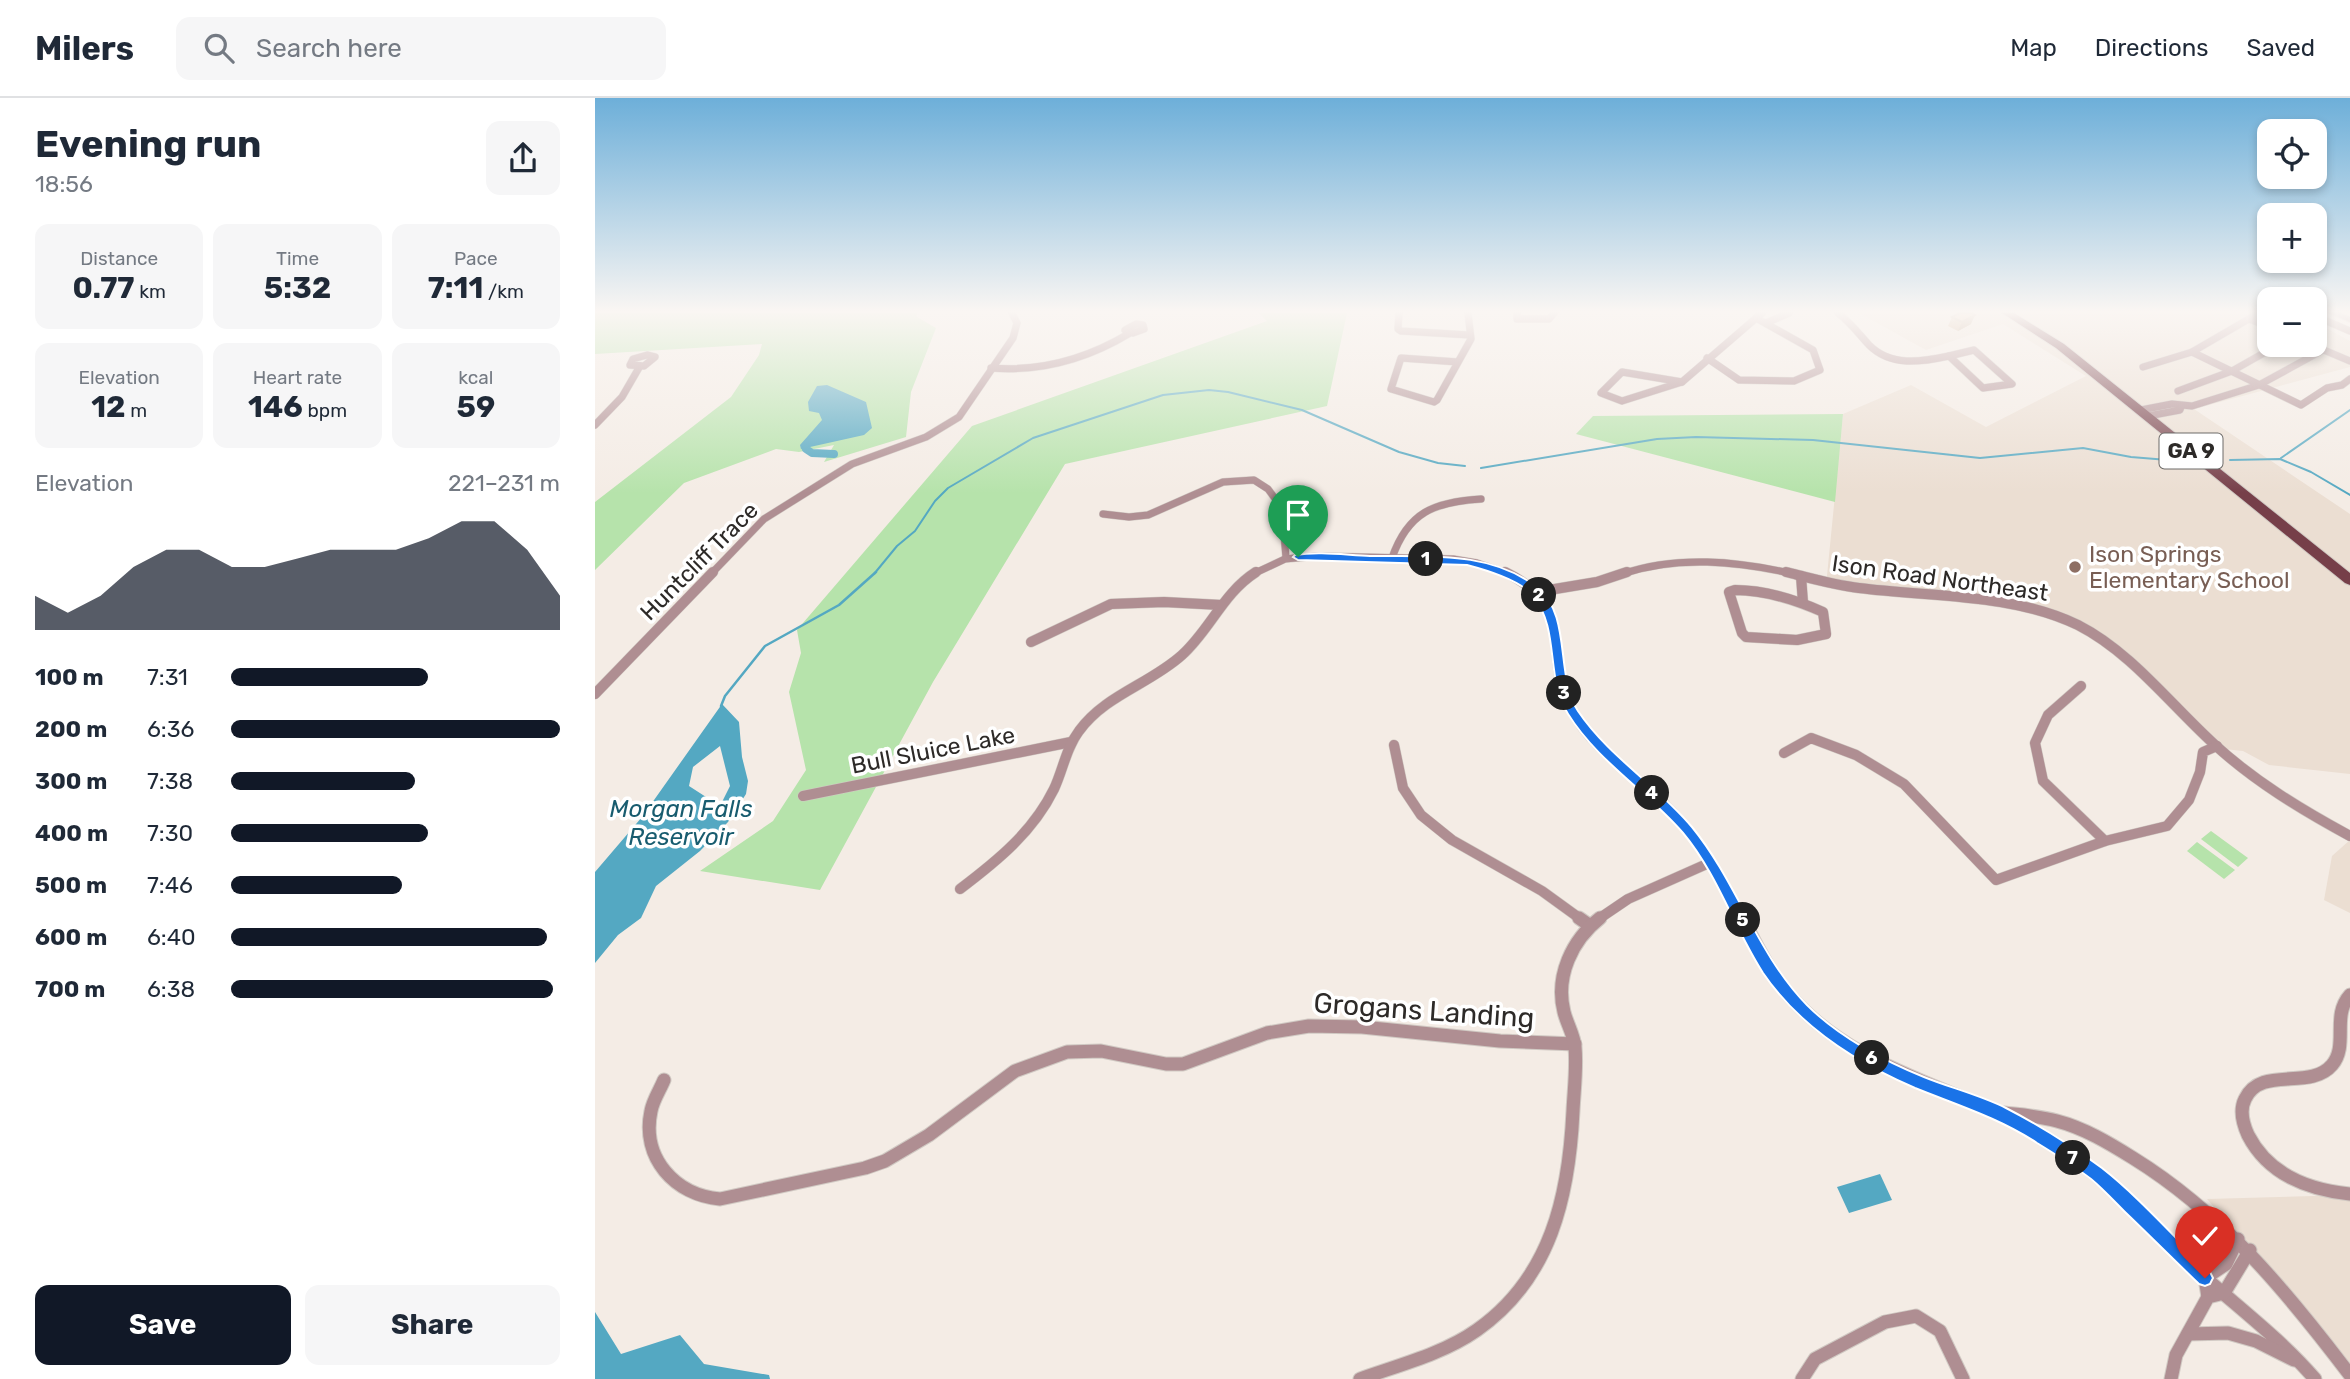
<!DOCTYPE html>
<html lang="en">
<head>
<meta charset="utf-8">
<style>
	:root { --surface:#fff; --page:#f6f6f7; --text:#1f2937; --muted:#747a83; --line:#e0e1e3; --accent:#111827 }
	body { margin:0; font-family:Rubik,sans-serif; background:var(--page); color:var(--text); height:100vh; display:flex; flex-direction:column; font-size:26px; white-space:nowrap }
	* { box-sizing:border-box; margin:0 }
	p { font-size:23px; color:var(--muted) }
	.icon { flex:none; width:38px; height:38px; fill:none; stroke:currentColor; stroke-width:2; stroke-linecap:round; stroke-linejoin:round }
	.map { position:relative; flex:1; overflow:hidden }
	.sheet { display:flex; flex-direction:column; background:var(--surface); width:595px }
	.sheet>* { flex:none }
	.controls { position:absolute; left:1662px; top:21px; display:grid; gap:14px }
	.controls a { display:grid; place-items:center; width:70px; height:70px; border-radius:14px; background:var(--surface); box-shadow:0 4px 10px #0003; font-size:35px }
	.pin { position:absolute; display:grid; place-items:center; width:60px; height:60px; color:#fff; margin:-72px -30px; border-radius:50% 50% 50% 0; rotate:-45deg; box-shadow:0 0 7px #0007 }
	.pin .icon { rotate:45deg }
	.km { position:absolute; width:35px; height:35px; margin:-18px; border-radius:50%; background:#222; color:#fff; font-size:19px; line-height:35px; text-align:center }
	.round { display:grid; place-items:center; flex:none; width:74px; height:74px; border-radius:14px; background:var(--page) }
	.headline { display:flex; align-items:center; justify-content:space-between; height:119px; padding:0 35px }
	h1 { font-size:38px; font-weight:700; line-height:52px }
	.figures { display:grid; grid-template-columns:repeat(3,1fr); gap:10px; height:119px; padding:7px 35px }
	.figures div { display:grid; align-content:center; border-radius:14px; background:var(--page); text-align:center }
	.figures b { font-size:30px; font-weight:700 }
	.figures small { font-size:19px; font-weight:400 }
	.figures p { font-size:19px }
	.chart { height:196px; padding:14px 35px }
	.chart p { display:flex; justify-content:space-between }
	.chart svg { width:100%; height:126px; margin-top:7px; fill:var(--accent); opacity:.7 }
	.cta { display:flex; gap:14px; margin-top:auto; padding:14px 35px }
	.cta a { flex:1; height:80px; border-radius:14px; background:var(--accent); color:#fff; font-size:28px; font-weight:700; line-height:80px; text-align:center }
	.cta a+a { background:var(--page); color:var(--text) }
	ul { padding:0 35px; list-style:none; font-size:23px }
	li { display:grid; grid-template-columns:112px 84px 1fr; align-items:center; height:52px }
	li i { height:18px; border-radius:9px; background:var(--accent) }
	header { display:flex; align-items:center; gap:42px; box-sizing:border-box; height:98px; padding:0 35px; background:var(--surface); border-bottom:2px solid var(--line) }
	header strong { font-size:33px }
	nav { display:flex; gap:38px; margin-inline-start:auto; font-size:24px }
	.search { width:490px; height:63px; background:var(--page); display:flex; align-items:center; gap:18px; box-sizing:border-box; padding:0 24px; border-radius:14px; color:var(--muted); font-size:26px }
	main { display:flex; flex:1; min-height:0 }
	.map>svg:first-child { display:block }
</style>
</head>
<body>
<header>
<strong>Milers</strong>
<div class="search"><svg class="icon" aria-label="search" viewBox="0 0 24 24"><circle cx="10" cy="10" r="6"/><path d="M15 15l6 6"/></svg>Search here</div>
<nav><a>Map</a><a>Directions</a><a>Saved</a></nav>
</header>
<main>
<section class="sheet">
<div class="headline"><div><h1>Evening run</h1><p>18:56</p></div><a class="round"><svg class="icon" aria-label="share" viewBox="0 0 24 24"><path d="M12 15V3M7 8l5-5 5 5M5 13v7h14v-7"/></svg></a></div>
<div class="figures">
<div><p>Distance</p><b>0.77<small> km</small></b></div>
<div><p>Time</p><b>5:32</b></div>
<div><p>Pace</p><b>7:11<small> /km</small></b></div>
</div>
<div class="figures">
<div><p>Elevation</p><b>12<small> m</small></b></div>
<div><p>Heart rate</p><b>146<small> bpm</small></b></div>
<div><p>kcal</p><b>59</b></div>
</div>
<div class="chart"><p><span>Elevation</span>221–231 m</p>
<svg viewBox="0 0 160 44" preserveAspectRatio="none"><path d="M0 44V32L10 38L20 32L30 22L40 16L50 16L60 22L70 22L80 19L90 16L100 16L110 16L120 12L130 6L140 6L150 16L160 32V44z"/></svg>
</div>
<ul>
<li><b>100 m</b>7:31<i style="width:60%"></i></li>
<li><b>200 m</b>6:36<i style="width:100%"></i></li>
<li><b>300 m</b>7:38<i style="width:56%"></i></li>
<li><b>400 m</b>7:30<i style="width:60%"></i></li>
<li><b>500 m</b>7:46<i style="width:52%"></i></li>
<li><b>600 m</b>6:40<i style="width:96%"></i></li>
<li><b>700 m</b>6:38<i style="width:98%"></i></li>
</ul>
<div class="cta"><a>Save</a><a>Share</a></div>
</section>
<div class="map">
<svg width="1755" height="1281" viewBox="0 0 1755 1281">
	<rect width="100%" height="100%" fill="#f4ece5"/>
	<g fill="#ebded2">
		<polygon points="1264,215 1675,215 1675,247 1720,247 1720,224 1755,243 1755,269 1599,311 1755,416 1755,676 1674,667 1648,653 1629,651 1516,549 1439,509 1231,488 1248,316 1316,287 1391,329 1491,278 1408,226 1331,252"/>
		<polygon points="1755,742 1755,815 1729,802 1737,758"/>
		<polygon points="1755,1097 1755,1267 1612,1101"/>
	</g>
	<g fill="#b6e3ab">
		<polygon points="0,215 322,215 322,219 341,230 316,294 311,339 229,364 239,347 204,354 181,351 89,385 0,472 0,404 136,299 164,257 167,246 0,256"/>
		<polygon points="664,215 752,215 732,308 470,366 338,584 225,792 105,773 178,723 211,672 194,594 206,555 202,532 377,328 672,223"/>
		<polygon points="1248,316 1240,404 981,336 998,318"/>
		<polygon points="1616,733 1653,760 1643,769 1606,741"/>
		<polygon points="1602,744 1640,772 1629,781 1592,753"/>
	</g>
	<g fill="#54a8c2" fill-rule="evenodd">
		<polygon points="232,287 271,304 277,330 269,337 206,351 205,347 227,322 224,315 214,313 213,304 222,288"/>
		<path d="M 127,606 L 144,624 L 147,659 L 153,683 L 151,696 L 133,724 L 105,753 L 61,788 L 46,820 L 23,837 L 0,865 L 0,774 L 47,719 ZM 125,648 L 135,688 L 125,708 L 94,688 L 98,669 Z"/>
		<polygon points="1285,1076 1297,1102 1254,1115 1242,1089"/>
		<polygon points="0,1214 26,1256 85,1237 109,1266 174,1277 175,1281 0,1281"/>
	</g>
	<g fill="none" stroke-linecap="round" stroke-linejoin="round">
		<g stroke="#54a8c2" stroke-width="2">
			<polyline points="1686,360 1755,312"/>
			<polyline points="1635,362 1685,361 1716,374 1755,397"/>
			<polyline points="886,370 1062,341 1101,339 1218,342 1385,360 1488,350 1536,359 1585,363"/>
			<polyline points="279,476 302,448 320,433 340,403 353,390 438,340 568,297 614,292 633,294 707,312 804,354 843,365 870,368"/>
		</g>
		<polyline stroke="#54a8c2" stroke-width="2.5" points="126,608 130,598 170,548 244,507 281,474"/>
		<polyline stroke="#54a8c2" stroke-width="8" points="211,351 217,355 239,356"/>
		<defs>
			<g id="minor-far2">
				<polyline points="804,215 803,231 806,233 875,237"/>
				<polyline points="922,215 922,221 954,221 959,215"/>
				<path d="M 1243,215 C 1255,224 1264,236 1274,247 C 1296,269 1326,264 1354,258"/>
				<polyline points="1664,215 1597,254 1706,307 1732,290 1747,287 1755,281"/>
				<polyline points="1720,218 1755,233"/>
				<polyline points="1654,221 1675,229"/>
				<polyline points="1171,225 1194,215"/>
				<polygon points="541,226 548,227 549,231 538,235 530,232"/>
				<polyline points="1717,247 1755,263"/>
				<polygon points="1379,252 1417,286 1388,290 1354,258"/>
				<polygon points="52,257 60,259 49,268 35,267 38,261"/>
				<polyline points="1112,260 1144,282 1199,283 1225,272 1218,252 1161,220"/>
				<polyline points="863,264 806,260 796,291 839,304 842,302 876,241 873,215"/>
				<polyline points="1548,269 1597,254"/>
				<path d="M 396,270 C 447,274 492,261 535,235"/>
				<polygon points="1027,274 1087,284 1027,303 1006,295"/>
				<polyline points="1087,284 1167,215"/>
				<polyline points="1583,293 1637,273 1683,247"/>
				<polyline points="1546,312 1577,306 1597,308 1664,287 1728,252"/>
				<polyline points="1553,318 1585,312 1586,309"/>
				<polyline points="0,327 27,299 45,268"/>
				<polyline points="508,416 534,419 553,417 628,384 659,382 673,391 687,410 691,460"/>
				<path d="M 797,460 C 813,414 839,404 886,401"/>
				<polyline points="116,476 169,421 257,366 331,339 364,319 418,240 422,225 417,215"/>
				<polyline points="658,476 690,461 721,458 858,461 882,465 914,476"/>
				<path d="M 1027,476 C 1082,457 1142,463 1199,476"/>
			</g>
			<g id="minor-far1">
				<path d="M 910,474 C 984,510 946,556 976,611 C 996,649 1035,674 1066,703 C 1101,736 1126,779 1148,822"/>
				<path d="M 1191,474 C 1215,480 1240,487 1264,490 C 1336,499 1417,495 1483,527 C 1536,554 1575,606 1619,646 C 1659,683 1707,712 1755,738"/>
				<polyline points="1206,478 1208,505"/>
				<path d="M 1140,492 C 1170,492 1201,502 1228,514 L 1231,536 L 1202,542 L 1151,539 L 1147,535 L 1134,494 Z"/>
				<polyline points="942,494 1002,484 1032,474"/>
				<polyline points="436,544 516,506 569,504 626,507"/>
				<polyline points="1486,588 1453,617 1440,645 1448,683 1510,743"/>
				<polyline points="0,596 118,474"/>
				<polyline points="799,647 808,690 826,717 857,742 947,793 987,822"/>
				<polyline points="1189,655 1216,640 1261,657 1309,686 1401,782 1510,743 1572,728 1594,702 1605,674 1608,654 1622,648"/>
				<polyline points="208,698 476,644"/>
				<path d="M 365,791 C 402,763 438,734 459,691 C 468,672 471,650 484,633 C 510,597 555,586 587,557 C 615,532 628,495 661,474"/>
				<polyline points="1002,822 1033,801 1114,765"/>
			</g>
			<g id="minor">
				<polyline points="984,820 994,827"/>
				<path d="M 1147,820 C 1161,846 1174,874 1194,897 C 1264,978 1374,990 1460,1046 C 1512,1079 1550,1125 1595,1166 C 1637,1205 1683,1238 1720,1281"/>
				<path d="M 1755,897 C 1736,918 1754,947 1737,967 C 1715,993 1666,967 1650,1001 C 1644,1013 1648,1026 1653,1037 C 1673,1076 1713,1092 1755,1096"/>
				<path d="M 69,982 C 65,992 58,1002 56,1013 C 46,1060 80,1097 125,1101 L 270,1070 L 290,1063 L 334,1037 L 420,973 L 472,954 L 506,953 L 571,966 L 588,966 L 672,935 L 714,928 L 767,929 L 905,943 L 980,946"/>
				<path d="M 1409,1015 C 1427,1017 1444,1018 1462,1023 C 1489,1030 1514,1045 1538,1060 C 1627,1115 1692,1194 1755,1277"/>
				<polyline points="1613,1199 1610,1180 1631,1166 1643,1141"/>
				<polyline points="1593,1236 1633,1235 1661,1243 1699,1262"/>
				<path d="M 765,1281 C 804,1267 848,1256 882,1232 C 956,1180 974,1098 978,1013 C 979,992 982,970 980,949 C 979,937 972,926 969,914 C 960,878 977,842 1005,820"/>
				<polyline points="1207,1281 1220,1261 1290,1224 1321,1218 1345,1233 1368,1281"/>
				<polyline points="1576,1281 1581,1257 1613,1199 1629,1195 1655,1152"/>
			</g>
			<polygon id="tertiary" points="1734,215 1745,215 1755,219 1755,224"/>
			<polygon id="primary" points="1407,215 1419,215 1469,246 1755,475 1755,487 1750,485 1461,250"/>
		</defs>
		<use href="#minor-far2" stroke="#d0c9c3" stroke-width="8"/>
		<use href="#minor-far1" stroke="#d0c9c3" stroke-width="11"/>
		<use href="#minor" stroke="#d0c9c3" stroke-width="15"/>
		<use href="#tertiary" stroke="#d0c9c3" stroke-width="2"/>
		<use href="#primary" stroke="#d0c9c3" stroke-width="2"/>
		<use href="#minor-far2" stroke="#af8e92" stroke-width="7"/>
		<use href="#minor-far1" stroke="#af8e92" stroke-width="10"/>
		<use href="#minor" stroke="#af8e92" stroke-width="13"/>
		<use href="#tertiary" fill="#af8e92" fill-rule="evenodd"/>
		<use href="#primary" fill="#763f49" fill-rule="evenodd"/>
	</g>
	<polygon fill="#c4966c" points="1357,219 1376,226 1363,233 1353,228"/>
	<polygon fill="#a07a58" points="1380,217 1376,226 1363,233 1367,224"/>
	<polygon fill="#e4af7d" stroke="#a07a58" stroke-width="2" points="1365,215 1376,215 1380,217 1367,224 1357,219"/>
	<linearGradient id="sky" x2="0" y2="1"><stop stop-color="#6dafd9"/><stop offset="0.54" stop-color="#faf6f3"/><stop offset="1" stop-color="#faf6f3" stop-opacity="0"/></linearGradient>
	<rect width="1755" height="395" fill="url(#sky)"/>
	<path fill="#1a73e8" stroke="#fff" stroke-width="2" d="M 700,457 C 724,453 750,457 775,458 C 831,459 896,452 943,490 C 977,518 960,578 983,613 C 1014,659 1062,687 1097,729 C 1142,784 1162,856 1212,907 C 1243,938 1289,963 1329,979 C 1356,990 1385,997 1411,1010 C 1444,1027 1477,1048 1507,1070 C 1543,1098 1582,1142 1615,1174 L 1618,1180 L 1615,1186 L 1610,1188 L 1604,1186 C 1579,1162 1555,1138 1531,1115 C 1519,1103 1508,1091 1496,1081 C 1479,1068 1460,1056 1442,1045 C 1404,1020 1362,1007 1320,990 C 1262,965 1204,928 1168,875 C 1139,830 1123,777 1088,735 C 1052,693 1002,663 973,616 C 950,580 965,533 939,499 C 927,483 891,472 872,467 L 703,462 L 698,459 Z"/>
	<circle fill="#8d6e63" stroke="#fff" stroke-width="2.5" cx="1480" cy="469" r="7"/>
	<g text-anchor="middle" stroke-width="7" stroke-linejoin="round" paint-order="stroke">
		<rect fill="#fff" stroke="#6c6a68" stroke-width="2" x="1564.5" y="335.5" width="63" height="35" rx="5"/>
		<g font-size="21" font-weight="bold" fill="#2d2a28">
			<text x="1596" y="360">GA 9</text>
		</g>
		<g font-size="23" fill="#785e54" stroke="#fff" text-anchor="start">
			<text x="1494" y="464">Ison Springs<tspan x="1494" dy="26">Elementary School</tspan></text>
		</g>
		<g font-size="23" fill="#2d2a28" stroke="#fff">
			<text transform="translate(104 463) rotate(-45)" y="8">Huntcliff Trace</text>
			<text transform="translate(1345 480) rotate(8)" y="8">Ison Road Northeast</text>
			<text transform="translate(338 652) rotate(-11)" y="8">Bull Sluice Lake</text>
		</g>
		<g font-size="24" font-style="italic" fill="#185c6f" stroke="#fff">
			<text x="86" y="719">Morgan Falls<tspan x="86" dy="28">Reservoir</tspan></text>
		</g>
		<g font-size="28" fill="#2d2a28" stroke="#fff">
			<text transform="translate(829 912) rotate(4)" y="10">Grogans Landing</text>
		</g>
	</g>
</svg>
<div class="controls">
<a><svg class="icon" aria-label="locate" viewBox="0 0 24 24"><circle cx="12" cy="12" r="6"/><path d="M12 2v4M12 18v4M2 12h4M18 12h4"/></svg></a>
<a>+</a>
<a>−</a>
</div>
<div class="pin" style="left:703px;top:459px;background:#1e9e55"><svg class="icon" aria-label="arrive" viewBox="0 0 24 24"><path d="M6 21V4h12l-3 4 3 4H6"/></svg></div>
<div class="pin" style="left:1610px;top:1180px;background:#d93025"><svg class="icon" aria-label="check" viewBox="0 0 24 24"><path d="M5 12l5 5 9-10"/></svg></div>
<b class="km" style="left:831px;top:461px">1</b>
<b class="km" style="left:944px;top:497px">2</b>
<b class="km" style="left:969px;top:595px">3</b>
<b class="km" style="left:1057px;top:695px">4</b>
<b class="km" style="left:1148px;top:822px">5</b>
<b class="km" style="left:1277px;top:960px">6</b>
<b class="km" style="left:1478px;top:1060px">7</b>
</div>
</main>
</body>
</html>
